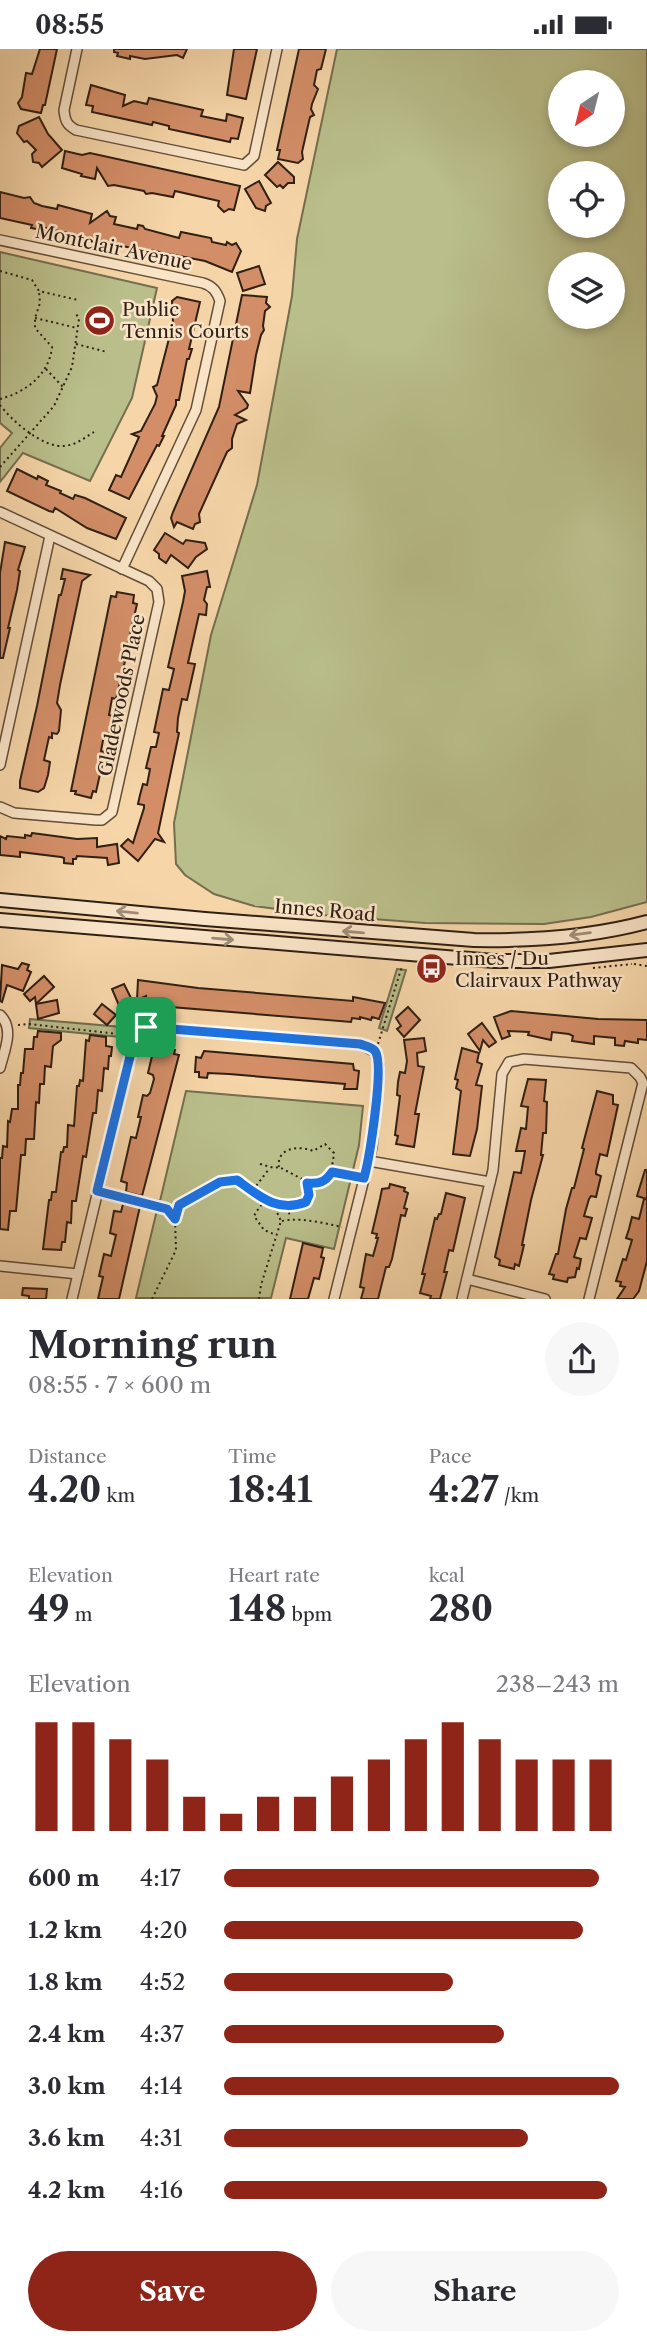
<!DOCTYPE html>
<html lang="en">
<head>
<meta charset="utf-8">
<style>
	:root { --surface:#fff; --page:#f7f7f7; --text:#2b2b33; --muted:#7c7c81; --accent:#8f2418 }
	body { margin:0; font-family:"Libre Caslon Text",serif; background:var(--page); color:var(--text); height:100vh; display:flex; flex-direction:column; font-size:26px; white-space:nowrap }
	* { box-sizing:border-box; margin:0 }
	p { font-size:23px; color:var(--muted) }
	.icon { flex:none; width:38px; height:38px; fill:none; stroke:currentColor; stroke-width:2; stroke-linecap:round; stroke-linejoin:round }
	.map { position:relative; height:1250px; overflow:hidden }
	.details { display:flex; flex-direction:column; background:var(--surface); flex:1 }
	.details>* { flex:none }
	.needle { width:46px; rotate:215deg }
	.buttons { position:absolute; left:548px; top:21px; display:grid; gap:14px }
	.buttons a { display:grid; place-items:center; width:77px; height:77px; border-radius:50%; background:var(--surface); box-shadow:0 4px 10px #0003; font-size:35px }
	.pin { position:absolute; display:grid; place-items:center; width:60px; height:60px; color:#fff; margin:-30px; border-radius:14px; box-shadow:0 4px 10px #0006 }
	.round { display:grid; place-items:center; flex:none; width:74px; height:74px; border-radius:37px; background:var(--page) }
	.summary { display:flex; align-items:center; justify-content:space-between; height:119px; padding:0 28px }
	h1 { font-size:38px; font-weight:700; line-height:52px }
	.figures { display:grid; grid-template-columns:repeat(3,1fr); gap:10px; height:119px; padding:7px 28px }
	.figures div { display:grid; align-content:center }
	.figures b { font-size:35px; font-weight:700 }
	.figures small { font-size:19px; font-weight:400 }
	.figures p { font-size:19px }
	.chart { height:196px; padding:14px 28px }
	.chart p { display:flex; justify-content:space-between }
	.chart svg { width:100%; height:126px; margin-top:7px; stroke:var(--accent); stroke-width:6 }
	.action { display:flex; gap:14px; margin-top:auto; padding:14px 28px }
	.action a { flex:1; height:80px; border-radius:42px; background:var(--accent); color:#fff; font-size:28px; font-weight:700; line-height:80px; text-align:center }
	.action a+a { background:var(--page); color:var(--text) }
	ul { padding:0 28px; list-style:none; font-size:23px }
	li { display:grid; grid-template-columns:112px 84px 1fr; align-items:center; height:52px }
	li i { height:18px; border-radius:9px; background:var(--accent) }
	.status { display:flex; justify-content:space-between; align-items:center; height:49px; padding:0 35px; background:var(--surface); direction:ltr }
	.status svg { height:19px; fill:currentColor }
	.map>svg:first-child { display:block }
</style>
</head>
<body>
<div class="status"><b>08:55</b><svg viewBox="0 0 49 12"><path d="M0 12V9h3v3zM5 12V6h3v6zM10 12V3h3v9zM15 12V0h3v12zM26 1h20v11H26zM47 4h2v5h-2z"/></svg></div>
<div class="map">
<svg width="647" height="1250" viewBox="0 0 647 1250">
	<rect width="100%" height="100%" fill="#f6d6a9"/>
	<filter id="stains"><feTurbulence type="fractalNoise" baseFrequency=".00286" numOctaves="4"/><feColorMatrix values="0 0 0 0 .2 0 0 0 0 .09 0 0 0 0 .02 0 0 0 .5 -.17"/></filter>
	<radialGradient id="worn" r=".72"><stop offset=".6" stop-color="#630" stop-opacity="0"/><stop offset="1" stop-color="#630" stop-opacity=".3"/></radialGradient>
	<g fill="#b9be8a" stroke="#746e4f" stroke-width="2" fill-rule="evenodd">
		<path d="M 337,0 L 647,0 L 647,853 L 591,868 L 544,875 L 425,874 L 321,866 L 254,857 L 214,845 L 185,826 L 176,815 L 174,774 L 211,586 L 257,436 L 292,247 L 297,190 ZM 560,33 L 612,33 L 612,86 L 560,86 ZM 560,124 L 612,124 L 612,177 L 560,177 ZM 560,215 L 612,215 L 612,268 L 560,268 Z"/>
		<polygon points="0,203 157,239 132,349 90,432 23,404 0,433 0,399 12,384 0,374"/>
		<polygon points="397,920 406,921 387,982 379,979"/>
		<polygon points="30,970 122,978 120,988 29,979"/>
		<polygon points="186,1042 363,1057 359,1096 334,1200 286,1189 271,1249 136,1249 157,1161 110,1150 112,1141 160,1152"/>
	</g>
	<g fill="#d38e68" stroke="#301f14" stroke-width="2">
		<polygon points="40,0 57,0 45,56 43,56 41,64 21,60 18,54 22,48 26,24 32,25"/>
		<polygon points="114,0 187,0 183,9 177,6 145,10 130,7 130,10 117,7 118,4 114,3"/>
		<polygon points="234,0 257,0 246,50 227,46"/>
		<polygon points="299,0 326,0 321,20 317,21 314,36 318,40 312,55 311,60 314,66 310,68 302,103 303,110 298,114 278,110 280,101 277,101"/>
		<polygon points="91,36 125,46 123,57 134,52 147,55 149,49 203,61 201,67 226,72 227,65 243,69 238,90 231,89 230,93 169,80 169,77 153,73 152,76 92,63 93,57 86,56"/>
		<polygon points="39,68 48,85 62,101 42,118 39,114 33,113 32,105 36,101 27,92 24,93 17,84 19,77"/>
		<polygon points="65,102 82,106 90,104 240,137 234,161 229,160 224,163 218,157 219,152 175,142 173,148 152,144 146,145 144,142 114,136 108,137 97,119 95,130 81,127 82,125 62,119"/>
		<polygon points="278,113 294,128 294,134 288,134 283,139 280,136 277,138 265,126"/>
		<polygon points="259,132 271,154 266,157 265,162 256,159 245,140"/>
		<polygon points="0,143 24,149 30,148 34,154 42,157 57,160 58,156 92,165 90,174 107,162 110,167 116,168 114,175 137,180 138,176 143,177 145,180 179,189 181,183 211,189 212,193 226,196 227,193 232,196 236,194 241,202 232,223 205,212 144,200 144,202 42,178 42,181 31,179 32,176 0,169"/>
		<polygon points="259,217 265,235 243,242 237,224"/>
		<polygon points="242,246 267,248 266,254 270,258 265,262 263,277 264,281 261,286 256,306 250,344 238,342 248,356 247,359 235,366 246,371 237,375 232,390 232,399 227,403 199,465 200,473 195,475 193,480 177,473 174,478 171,469 173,463 219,358"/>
		<polygon points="177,248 200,253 189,300 192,300 189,310 187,310 179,351 176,351 176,356 162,387 164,387 159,397 157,396 129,450 109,441 116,426 121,428 139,388 132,385 141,382 155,355 157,347 153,338 157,336 173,274 172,252"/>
		<polygon points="17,420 37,430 38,427 48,432 46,436 61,442 60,444 73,450 75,446 85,449 126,469 116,490 87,479 55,459 53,463 49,462 7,442"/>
		<polygon points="165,484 183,495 186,491 205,494 207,500 196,508 188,519 171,506 166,514 159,509 159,505 154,501"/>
		<polygon points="5,493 25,498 18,521 20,522 17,541 8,579 10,579 3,609 0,609 0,524"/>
		<polygon points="63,520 90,526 82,532 60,636 57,654 61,661 59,682 57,685 52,684 52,689 49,688 44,711 50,713 48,726 44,739 38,743 20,739 20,732 37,657 59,546 61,546 65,530 61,530"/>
		<polygon points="207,522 210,538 207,538 204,551 207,555 206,566 199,565 188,614 195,615 187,651 182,650 178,669 177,683 179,684 158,784 164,793 155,790 138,812 121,797 128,790 133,794 144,759 144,756 138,755 140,746 143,735 147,736 150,720 146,719 151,698 156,698 159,684 154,683 163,640 169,641 174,620 168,618 183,553 185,542 182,527"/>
		<polygon points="117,543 134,546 133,554 137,555 128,595 124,594 120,611 125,612 116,650 112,649 109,666 113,667 109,687 104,686 101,702 105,703 96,743 93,742 91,749 75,745 76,742 71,742 111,547 116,548"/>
		<polygon points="32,784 77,790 97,789 97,798 117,795 119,814 108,816 107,809 77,807 76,810 73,810 73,815 64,814 64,809 61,808 20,803 20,808 0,806 0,787 6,790 7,787 25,789 25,786 31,787"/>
		<polygon points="22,914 29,916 27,921 31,923 23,942 7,936 2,953 0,952 2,916 18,920"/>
		<polygon points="44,927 54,938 36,955 35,948 30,952 24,945"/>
		<polygon points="138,931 198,939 353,952 353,948 385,954 379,970 372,968 371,971 360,968 360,970 352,969 351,973 171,958 171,956 146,952 146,947 137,951"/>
		<polygon points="124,935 133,953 120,959 112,940"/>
		<polygon points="57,951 59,964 38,970 36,955"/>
		<polygon points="102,955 116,966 107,976 94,965"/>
		<polygon points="408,958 420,971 404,988 397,980 401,977 396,969"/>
		<polygon points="511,962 598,970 647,971 647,991 638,990 638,994 625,992 624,997 615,996 615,989 594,987 594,995 572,992 573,987 569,985 552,983 551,991 528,986 529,983 508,982 510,987 502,990 494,968"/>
		<polygon points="482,974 496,993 489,998 483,991 480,1002 468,985"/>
		<polygon points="38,982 61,984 61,991 53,997 51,1018 45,1017 44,1035 40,1035 39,1054 36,1053 34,1090 26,1090 25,1106 21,1106 16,1162 10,1162 8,1181 0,1180 0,1109 2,1109 3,1097 7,1098 8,1072 10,1073 12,1060 18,1060 18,1036 20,1036 21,1024 23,1024 25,1000 33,1000 34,988 37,988"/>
		<polygon points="90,986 106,988 106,997 112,998 111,1007 109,1007 108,1020 104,1019 102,1042 98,1041 96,1064 93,1064 86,1108 83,1107 76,1152 72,1152 71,1174 67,1173 65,1193 62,1193 61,1201 43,1200 49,1151 51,1151 52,1143 56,1143 61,1103 63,1103 64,1098 67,1098 68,1076 74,1077 77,1037 79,1037 80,1031 83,1032 86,991 89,992"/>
		<polygon points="424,989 426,1002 417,1004 418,1017 424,1018 415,1065 419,1065 414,1098 396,1095 398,1087 395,1086 400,1047 397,1046 398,1033 400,1023 405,1024 407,1012 404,991"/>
		<polygon points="161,997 175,1001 174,1005 179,1006 142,1147 126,1143 127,1134 121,1132 131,1088 136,1089 141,1068 138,1068 143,1046 147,1047 150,1044 154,1030 153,1026 148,1024 153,1003 160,1002"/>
		<polygon points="462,999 479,1004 477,1013 482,1015 476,1036 482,1037 477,1080 470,1107 453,1105 461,1042 456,1039 458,1031 455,1030"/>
		<polygon points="204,1002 353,1015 354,1021 359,1022 357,1040 344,1040 345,1035 229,1025 208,1024 207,1029 199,1028 199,1023 195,1023 196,1008 201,1009"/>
		<polygon points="528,1030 546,1031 544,1052 547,1053 546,1084 543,1084 541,1106 543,1106 531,1151 522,1196 524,1196 519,1217 515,1215 514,1220 499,1216 500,1211 495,1208 514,1123 521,1124 525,1102 516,1102 521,1079 526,1080 528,1058 521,1057"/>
		<polygon points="597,1042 613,1046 613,1055 618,1056 607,1107 600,1105 596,1122 596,1125 601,1127 596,1148 591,1147 589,1150 584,1167 592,1169 586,1190 580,1189 574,1208 581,1210 579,1220 577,1219 575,1228 568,1229 567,1233 553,1230 554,1226 549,1225 556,1205 558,1205 566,1160 572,1139 574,1139 584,1100 582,1099"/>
		<polygon points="645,1121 647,1121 647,1150 637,1147"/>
		<polygon points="390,1135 405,1139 404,1142 408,1144 404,1159 407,1160 405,1167 401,1166 392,1210 389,1218 386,1218 378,1250 361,1250 364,1239 360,1238 366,1205 373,1207 378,1189 376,1189 377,1185 372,1184 380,1150 382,1140 389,1139"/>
		<polygon points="446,1144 465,1149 453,1202 449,1201 444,1223 447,1223 440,1250 430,1250 431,1247 420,1244 425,1225 422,1225 435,1169 437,1170 439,1165 441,1165"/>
		<polygon points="644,1150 647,1150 647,1212 639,1242 633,1250 617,1250 625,1238 620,1237 621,1233 616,1232 623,1210 626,1211 632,1191 626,1189 629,1180 632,1168 639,1170"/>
		<polygon points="141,1153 119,1250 98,1250 103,1228 99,1227 104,1205 111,1207 116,1186 110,1184 114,1162 121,1163 123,1155"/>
		<polygon points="303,1194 323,1199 321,1208 324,1209 319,1230 314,1229 308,1250 290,1250"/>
		<polygon points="23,1239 47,1240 46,1250 29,1250 29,1247 22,1246"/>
	</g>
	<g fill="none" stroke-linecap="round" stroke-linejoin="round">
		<defs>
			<g id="minor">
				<path d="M 77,0 L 64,61 C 65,72 67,76 76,81 L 244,116 L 254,107 L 277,0"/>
				<path d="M 0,191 L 203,234 C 213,237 217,243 220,252 L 196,361 L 122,520"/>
				<polyline points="0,463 149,532 157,540 159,553 112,763 102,771 96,771 14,764 0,758"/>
				<polyline points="0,716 50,487"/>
				<path d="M 0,966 C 15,980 4,1002 0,1019"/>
				<polyline points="369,1112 490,1133"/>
				<polyline points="0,1217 78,1225"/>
				<polyline points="467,1230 545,1250"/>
				<polyline points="72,1250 135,987 146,978 154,978 360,995 375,1003 379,1017 372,1098 334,1250"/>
				<polyline points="462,1250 493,1121 502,1025 509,1013 524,1010 631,1019 640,1028 643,1034 589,1250"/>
			</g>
			<g id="secondary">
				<path d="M 0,851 L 205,870 L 474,891 C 531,892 591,888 647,873"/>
				<polyline points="0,871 494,912 549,912 647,901"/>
			</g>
		</defs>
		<use href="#minor" stroke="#624d39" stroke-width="12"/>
		<use href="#secondary" stroke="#301f14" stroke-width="16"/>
		<g stroke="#301f14" stroke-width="2" stroke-dasharray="2 3.5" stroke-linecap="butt">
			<polyline points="0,222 32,231 39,242 78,251"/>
			<polyline points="35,269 77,279"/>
			<polyline points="76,295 107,303"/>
			<polyline points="46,320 63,338"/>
			<path d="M 0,350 C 26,343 49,326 52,298 L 35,279 L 35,269 L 40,254 L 39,242"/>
			<path d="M 0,356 C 12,372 43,399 64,397 C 76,396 84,389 94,383"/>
			<polyline points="0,418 54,357 72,318 79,270 75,263"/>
			<polyline points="634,915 647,917"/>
			<polyline points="593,919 632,915"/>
			<polyline points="18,976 29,975 127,986"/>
			<polyline points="378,995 402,917"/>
			<path d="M 260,1115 L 274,1119 L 279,1118 C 308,1132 329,1152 334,1104 L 325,1095 L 313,1102 C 299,1096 276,1099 279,1118"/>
			<polyline points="334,1123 356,1127"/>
			<polyline points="253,1141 269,1120"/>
			<path d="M 105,1144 L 167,1160 L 179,1156 L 220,1133 L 237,1131 C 260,1147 275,1165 306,1152 L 309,1146 L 307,1134"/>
			<polyline points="267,1154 260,1157 254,1167 264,1181 276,1186"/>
			<polyline points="288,1158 290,1169"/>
			<polyline points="168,1161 175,1170 179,1157"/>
			<path d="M 282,1172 C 301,1168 323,1174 342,1178"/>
			<polyline points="152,1250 176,1201 175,1170"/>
			<polyline points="259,1250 261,1236 281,1172 274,1157"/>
		</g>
		<use href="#minor" stroke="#f9e4c7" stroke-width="9"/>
		<use href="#secondary" stroke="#f9e4c7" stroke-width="12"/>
	</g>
	<defs><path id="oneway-shaft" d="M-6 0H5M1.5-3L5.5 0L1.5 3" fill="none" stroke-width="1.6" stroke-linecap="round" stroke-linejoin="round" transform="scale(1.75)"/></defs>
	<g stroke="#9f8b76">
		<use href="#oneway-shaft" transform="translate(127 863) rotate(-174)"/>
		<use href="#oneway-shaft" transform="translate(353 883) rotate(-175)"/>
		<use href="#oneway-shaft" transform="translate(580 885) rotate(172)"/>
		<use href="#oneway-shaft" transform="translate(223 890) rotate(5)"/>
	</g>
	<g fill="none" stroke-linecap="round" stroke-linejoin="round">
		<defs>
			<path id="route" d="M 146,978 L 360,995 C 365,997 372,998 375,1002 C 385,1015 369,1111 364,1129 L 332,1123 C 325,1133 320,1135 307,1134 L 309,1146 L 306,1153 C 277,1164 259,1147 237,1131 L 220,1133 L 179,1156 L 175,1170 L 167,1160 L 97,1142 L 135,987 Z"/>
		</defs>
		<use href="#route" stroke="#fff" stroke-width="14"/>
		<use href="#route" stroke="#1a73e8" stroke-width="9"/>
	</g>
	<defs>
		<symbol id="stadium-disc" viewBox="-11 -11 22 22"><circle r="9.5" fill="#8f2418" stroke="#f9e4c7"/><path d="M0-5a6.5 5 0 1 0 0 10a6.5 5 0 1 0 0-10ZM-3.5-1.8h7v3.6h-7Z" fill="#fff"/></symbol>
		<symbol id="bus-disc" viewBox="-11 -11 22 22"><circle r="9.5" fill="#8f2418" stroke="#f9e4c7"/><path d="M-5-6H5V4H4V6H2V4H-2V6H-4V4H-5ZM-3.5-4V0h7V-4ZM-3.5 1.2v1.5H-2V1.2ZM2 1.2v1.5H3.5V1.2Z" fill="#fff"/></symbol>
	</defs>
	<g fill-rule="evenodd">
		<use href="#stadium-disc" x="82" y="254" width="35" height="35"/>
		<use href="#bus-disc" x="414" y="902" width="35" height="35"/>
	</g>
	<g text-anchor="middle" stroke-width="5" stroke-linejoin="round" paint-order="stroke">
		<g font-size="19" fill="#301f14" stroke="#f9e4c7">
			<text transform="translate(114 198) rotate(12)" y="7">Montclair Avenue</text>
			<text transform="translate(121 646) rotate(-78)" y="7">Gladewoods Place</text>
			<text transform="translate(325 861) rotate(5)" y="7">Innes Road</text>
		</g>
		<g font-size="19" fill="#301f14" stroke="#f9e4c7" text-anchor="start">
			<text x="122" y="267">Public<tspan x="122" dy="22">Tennis Courts</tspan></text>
			<text x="455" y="916">Innes / Du<tspan x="455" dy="22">Clairvaux Pathway</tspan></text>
		</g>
	</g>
	<rect width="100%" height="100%" filter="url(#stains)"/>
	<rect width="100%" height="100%" fill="url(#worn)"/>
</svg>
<div class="buttons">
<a><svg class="needle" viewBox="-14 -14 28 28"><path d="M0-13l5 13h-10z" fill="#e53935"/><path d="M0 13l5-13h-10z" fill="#7c7c81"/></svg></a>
<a><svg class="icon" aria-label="locate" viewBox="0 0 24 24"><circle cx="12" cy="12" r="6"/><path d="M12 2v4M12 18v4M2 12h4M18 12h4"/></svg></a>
<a><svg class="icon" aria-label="layers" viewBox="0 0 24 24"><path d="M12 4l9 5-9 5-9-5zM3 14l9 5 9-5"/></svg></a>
</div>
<div class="pin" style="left:146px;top:978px;background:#1e9e55"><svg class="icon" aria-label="arrive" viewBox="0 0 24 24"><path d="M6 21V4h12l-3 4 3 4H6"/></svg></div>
</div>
<section class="details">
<div class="summary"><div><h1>Morning run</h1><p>08:55 · 7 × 600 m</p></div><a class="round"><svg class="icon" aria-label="share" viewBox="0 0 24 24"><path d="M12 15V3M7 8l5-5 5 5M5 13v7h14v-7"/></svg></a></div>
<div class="figures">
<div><p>Distance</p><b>4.20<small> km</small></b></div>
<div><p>Time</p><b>18:41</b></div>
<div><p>Pace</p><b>4:27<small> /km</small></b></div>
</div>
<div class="figures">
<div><p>Elevation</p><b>49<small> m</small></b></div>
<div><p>Heart rate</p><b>148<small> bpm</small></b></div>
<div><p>kcal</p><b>280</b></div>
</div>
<div class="chart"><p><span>Elevation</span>238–243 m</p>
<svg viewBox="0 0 160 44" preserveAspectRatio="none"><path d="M5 44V6M15 44V6M25 44V12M35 44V19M45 44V32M55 44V38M65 44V32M75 44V32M85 44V25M95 44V19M105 44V12M115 44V6M125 44V12M135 44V19M145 44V19M155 44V19"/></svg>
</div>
<ul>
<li><b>600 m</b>4:17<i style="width:95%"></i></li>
<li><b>1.2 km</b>4:20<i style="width:91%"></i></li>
<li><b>1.8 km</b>4:52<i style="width:58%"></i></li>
<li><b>2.4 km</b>4:37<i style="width:71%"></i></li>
<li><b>3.0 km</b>4:14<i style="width:100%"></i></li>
<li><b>3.6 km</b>4:31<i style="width:77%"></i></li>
<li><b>4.2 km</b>4:16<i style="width:97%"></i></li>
</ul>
<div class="action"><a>Save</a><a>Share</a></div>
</section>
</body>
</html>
